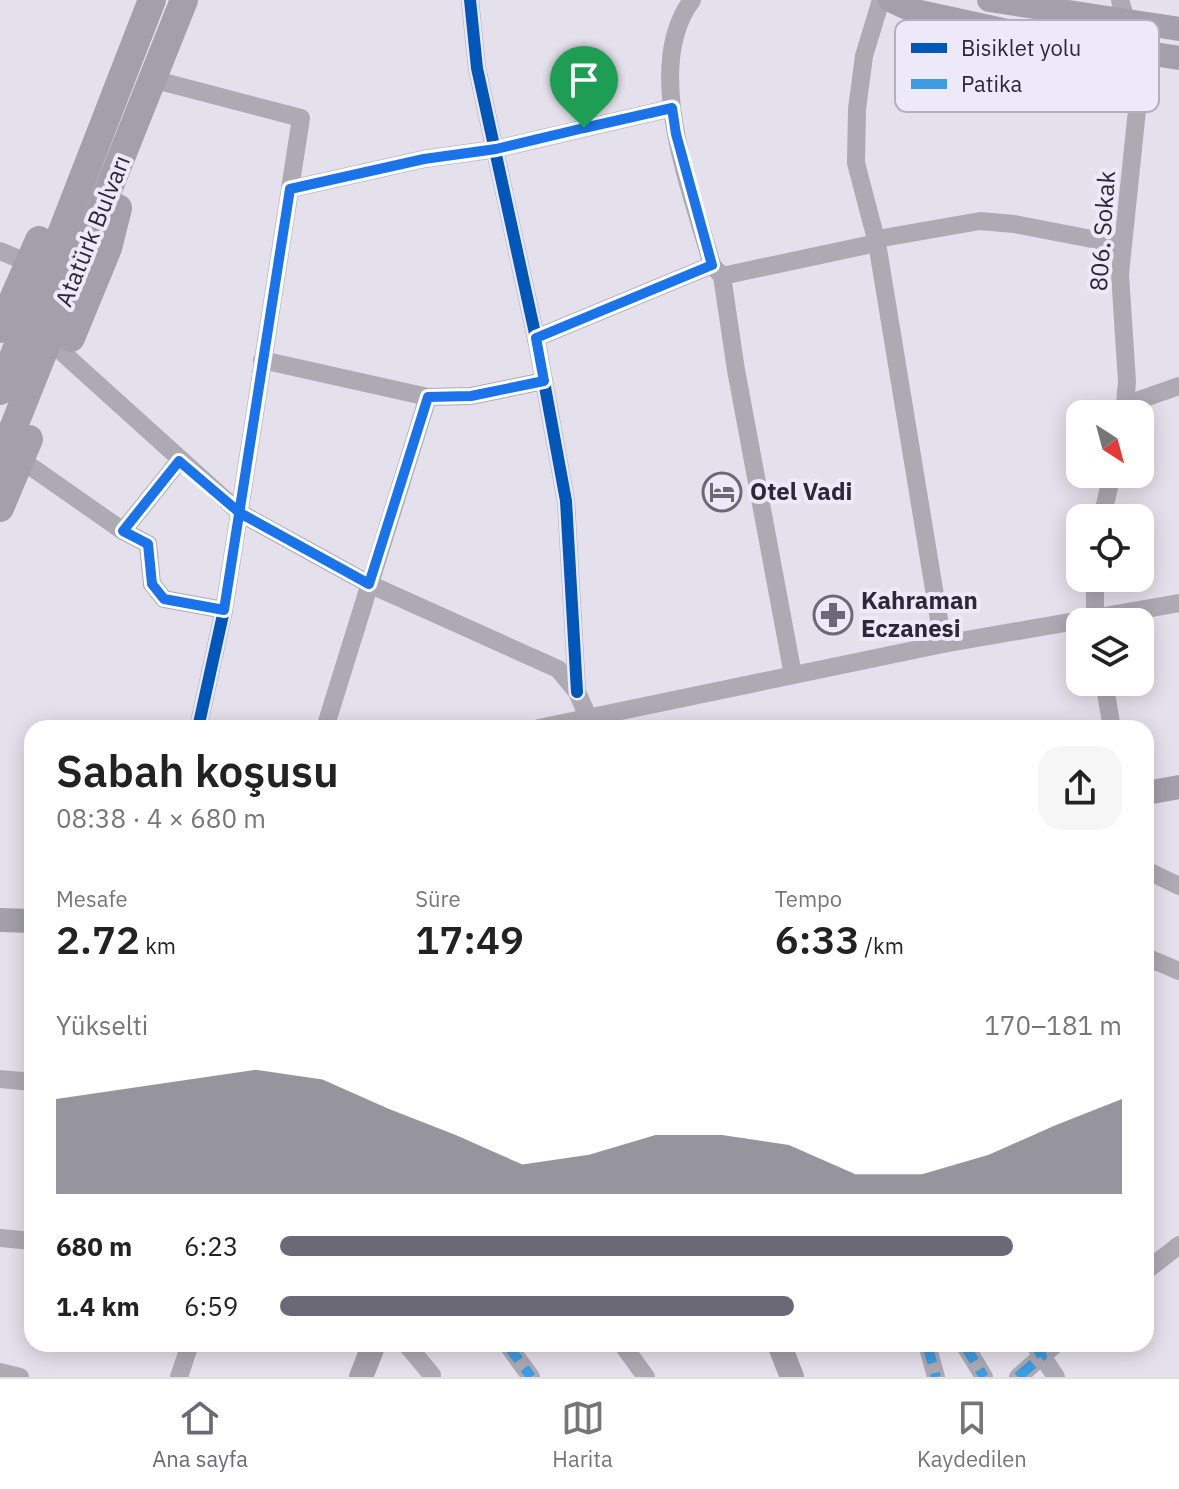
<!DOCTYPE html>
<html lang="tr">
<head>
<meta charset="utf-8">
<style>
	:root { --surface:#fff; --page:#f6f6f6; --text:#222; --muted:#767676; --line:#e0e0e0; --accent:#6b6975 }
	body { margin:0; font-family:"IBM Plex Sans",sans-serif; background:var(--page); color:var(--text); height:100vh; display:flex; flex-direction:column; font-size:30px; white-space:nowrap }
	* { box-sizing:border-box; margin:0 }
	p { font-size:26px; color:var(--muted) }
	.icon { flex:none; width:44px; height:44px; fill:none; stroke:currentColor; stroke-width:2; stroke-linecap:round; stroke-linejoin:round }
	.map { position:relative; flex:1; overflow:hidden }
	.panel { position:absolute; left:24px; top:720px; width:1130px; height:632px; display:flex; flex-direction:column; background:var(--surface); border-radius:24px; box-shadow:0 4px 20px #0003 }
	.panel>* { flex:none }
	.needle { width:52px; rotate:144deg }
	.controls { position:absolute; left:1066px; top:400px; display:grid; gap:16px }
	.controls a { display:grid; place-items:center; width:88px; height:88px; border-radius:16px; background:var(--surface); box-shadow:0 4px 20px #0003; font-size:40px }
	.pin { position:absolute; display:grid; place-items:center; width:68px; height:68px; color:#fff; margin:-82px -34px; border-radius:50% 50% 50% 0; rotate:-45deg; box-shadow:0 0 8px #0007 }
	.pin .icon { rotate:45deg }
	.round { display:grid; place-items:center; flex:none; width:84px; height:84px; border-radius:24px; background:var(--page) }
	.summary { display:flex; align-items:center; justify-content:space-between; height:136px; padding:0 32px }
	h1 { font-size:44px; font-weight:600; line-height:60px }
	.stats { display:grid; grid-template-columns:repeat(3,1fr); gap:12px; height:136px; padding:8px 32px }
	.stats div { display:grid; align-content:center }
	.stats b { font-size:40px; font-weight:600 }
	.stats small { font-size:22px; font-weight:400 }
	.stats p { font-size:22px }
	.chart { height:224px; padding:16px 32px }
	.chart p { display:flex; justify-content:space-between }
	.chart svg { width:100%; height:144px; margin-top:8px; fill:var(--accent); opacity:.7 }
	ul { padding:0 32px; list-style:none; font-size:26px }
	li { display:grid; grid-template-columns:128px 96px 1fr; align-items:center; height:60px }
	li i { height:20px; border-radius:10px; background:var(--accent) }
	.tabs { display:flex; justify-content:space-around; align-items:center; height:112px; border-top:2px solid var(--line); background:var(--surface); font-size:22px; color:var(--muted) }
	.tabs a { display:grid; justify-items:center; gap:4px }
	.tabs .active { color:var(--accent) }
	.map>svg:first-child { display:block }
</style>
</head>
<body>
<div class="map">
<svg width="1179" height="1377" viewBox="0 0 1179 1377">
	<rect width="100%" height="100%" fill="#e4e1ec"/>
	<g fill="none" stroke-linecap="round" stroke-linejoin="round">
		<g stroke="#adaab4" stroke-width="18">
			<polyline points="470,0 477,68 536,338 566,501 577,692"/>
			<path d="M 692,0 C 641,68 692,191 712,265 L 722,276 L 736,370 L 793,675"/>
			<polyline points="881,0 864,56 857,109 856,163 877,243 943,644"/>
			<polyline points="1120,0 1127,23"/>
			<polyline points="152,79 301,118 290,189"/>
			<polyline points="877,239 980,221 1014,224 1123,245"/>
			<polyline points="0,251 29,263"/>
			<polyline points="722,276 877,243"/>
			<polyline points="536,338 712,265"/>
			<polyline points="64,354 240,513 369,584 558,669 577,692 593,728"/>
			<polyline points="262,360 428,397 471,396 544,381"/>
			<polyline points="1125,405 1179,386"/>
			<polyline points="1124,414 1127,382 1120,274 1143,52"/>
			<polyline points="20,459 123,531 148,544 152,584 164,599 224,610"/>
			<polyline points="1102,518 1112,474"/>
			<polyline points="123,531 179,461"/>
			<polyline points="1095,622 1095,578"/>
			<polyline points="1104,682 1112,728"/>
			<polyline points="198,728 224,610 290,189 424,159 496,149 672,108"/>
			<polyline points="325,728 428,397"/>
			<polyline points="539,728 943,644 1179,603"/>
			<polyline points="1146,870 1179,886"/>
			<polyline points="1146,957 1179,971"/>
			<polyline points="0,1079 32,1082"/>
			<polyline points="0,1238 32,1241"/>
			<polyline points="1146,1271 1179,1245"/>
			<polyline points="406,1344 432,1375"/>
			<polyline points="507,1344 531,1377"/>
			<polyline points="622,1344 646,1377"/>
			<polyline points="927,1344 936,1377"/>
			<polyline points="964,1344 984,1377"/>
			<polyline points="1034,1344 1056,1377"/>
			<polyline points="0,1372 20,1377"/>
			<polyline points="179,1377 190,1344"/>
			<polyline points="1018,1377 1056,1344"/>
		</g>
		<g stroke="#a3a0ab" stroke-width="24">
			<polyline points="890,0 911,10 1012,32 1179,58"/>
			<polyline points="989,0 1179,29"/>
			<polyline points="1146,793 1179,787"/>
			<polyline points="0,920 32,921"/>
			<polyline points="779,1344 792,1377"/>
			<polyline points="361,1377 374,1344"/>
		</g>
		<g stroke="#a3a0ab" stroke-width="28">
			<polyline points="0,329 39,240"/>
			<polyline points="71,338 108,248 118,208"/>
			<polyline points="0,391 152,0"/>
			<polyline points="0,461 184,0"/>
			<polyline points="0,508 29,439"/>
		</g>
		<g stroke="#3d9ce2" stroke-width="10" stroke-dasharray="20 10" stroke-linecap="butt">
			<polyline points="507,1344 531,1377"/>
			<polyline points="927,1344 936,1377"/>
			<polyline points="964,1344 984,1377"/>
			<polyline points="1018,1377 1042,1356 1034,1344"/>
		</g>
		<defs>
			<g id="cycleway">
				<polyline points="470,0 477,68 536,338 566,501 577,692"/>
				<polyline points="198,728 224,610 290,189 424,159 496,149 672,108"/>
			</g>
		</defs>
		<use href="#cycleway" stroke="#eee9f8" stroke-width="17"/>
		<use href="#cycleway" stroke="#0057b8" stroke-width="12"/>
	</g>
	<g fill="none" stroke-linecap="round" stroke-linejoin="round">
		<defs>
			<path id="route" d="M 584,128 L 496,149 L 424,159 L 290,189 C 267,329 247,470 224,610 L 164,599 L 152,584 L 148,544 L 123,531 L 179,461 L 240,513 L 369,584 L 428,397 L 471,396 L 544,381 L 536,338 L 712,265 L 676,134 L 672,108 L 584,128"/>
		</defs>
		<use href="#route" stroke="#fff" stroke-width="16"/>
		<use href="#route" stroke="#1a73e8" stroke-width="10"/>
	</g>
	<defs>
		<symbol id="hotel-ring" viewBox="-11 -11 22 22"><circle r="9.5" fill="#eee9f8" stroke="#6b6975" stroke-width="1.5"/><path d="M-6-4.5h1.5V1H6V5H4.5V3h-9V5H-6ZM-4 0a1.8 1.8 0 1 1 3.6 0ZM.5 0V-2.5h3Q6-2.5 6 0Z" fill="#6b6975"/></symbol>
		<symbol id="pharmacy-ring" viewBox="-11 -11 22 22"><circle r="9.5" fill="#eee9f8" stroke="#6b6975" stroke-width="1.5"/><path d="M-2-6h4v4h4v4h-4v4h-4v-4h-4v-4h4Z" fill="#6b6975"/></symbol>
	</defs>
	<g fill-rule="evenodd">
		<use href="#hotel-ring" x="700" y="470" width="44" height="44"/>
		<use href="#pharmacy-ring" x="811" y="593" width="44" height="44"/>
	</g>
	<g text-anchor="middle" stroke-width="8" stroke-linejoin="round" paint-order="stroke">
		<g font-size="24" fill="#2a2935" stroke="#eee9f8">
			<text transform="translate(93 231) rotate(-68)" y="8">Atatürk Bulvarı</text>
			<text transform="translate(1103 231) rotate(-86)" y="8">806. Sokak</text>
		</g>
		<g font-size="24" font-weight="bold" fill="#2a2935" stroke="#eee9f8" text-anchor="start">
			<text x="750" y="500">Otel Vadi</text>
			<text x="861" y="609">Kahraman<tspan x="861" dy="28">Eczanesi</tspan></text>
		</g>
	</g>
	<rect x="895" y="20" width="264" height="92" rx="12" fill="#eee9f8" stroke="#b3afbe" stroke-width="2"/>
	<rect x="911" y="43" width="36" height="10" fill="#0057b8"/>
	<rect x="911" y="79" width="36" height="10" fill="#3d9ce2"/>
	<g font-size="22" fill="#2a2935">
		<text x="961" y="56">Bisiklet yolu</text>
		<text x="961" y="92">Patika</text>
	</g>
</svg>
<div class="controls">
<a><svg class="needle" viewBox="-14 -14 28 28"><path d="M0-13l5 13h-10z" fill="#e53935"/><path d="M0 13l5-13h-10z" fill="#767676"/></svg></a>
<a><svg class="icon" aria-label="locate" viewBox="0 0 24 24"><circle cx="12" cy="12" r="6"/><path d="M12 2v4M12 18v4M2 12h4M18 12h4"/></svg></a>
<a><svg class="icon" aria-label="layers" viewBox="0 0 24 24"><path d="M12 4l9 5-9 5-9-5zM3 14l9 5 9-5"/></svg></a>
</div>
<div class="pin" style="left:584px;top:128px;background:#1e9e55"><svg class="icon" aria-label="arrive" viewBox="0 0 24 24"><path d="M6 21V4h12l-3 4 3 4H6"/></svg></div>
<section class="panel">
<div class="summary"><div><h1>Sabah koşusu</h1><p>08:38 · 4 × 680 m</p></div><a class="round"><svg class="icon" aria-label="share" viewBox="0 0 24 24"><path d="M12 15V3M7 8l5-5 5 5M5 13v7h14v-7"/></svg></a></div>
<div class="stats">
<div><p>Mesafe</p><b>2.72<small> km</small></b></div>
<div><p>Süre</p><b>17:49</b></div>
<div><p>Tempo</p><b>6:33<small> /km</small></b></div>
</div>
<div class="chart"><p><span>Yükselti</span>170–181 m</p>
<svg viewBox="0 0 160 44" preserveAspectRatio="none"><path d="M0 44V15L10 12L20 9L30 6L40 9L50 18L60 26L70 35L80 32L90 26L100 26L110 29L120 38L130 38L140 32L150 23L160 15V44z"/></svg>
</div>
<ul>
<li><b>680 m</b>6:23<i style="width:87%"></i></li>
<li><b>1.4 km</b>6:59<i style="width:61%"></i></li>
</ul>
</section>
</div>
<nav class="tabs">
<a class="active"><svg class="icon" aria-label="home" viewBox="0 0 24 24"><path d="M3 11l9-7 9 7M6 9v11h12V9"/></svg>Ana sayfa</a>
<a><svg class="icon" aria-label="map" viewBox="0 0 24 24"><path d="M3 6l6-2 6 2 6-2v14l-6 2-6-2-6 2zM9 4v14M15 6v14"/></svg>Harita</a>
<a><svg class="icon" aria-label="saved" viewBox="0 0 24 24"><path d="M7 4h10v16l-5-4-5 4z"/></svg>Kaydedilen</a>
</nav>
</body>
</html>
